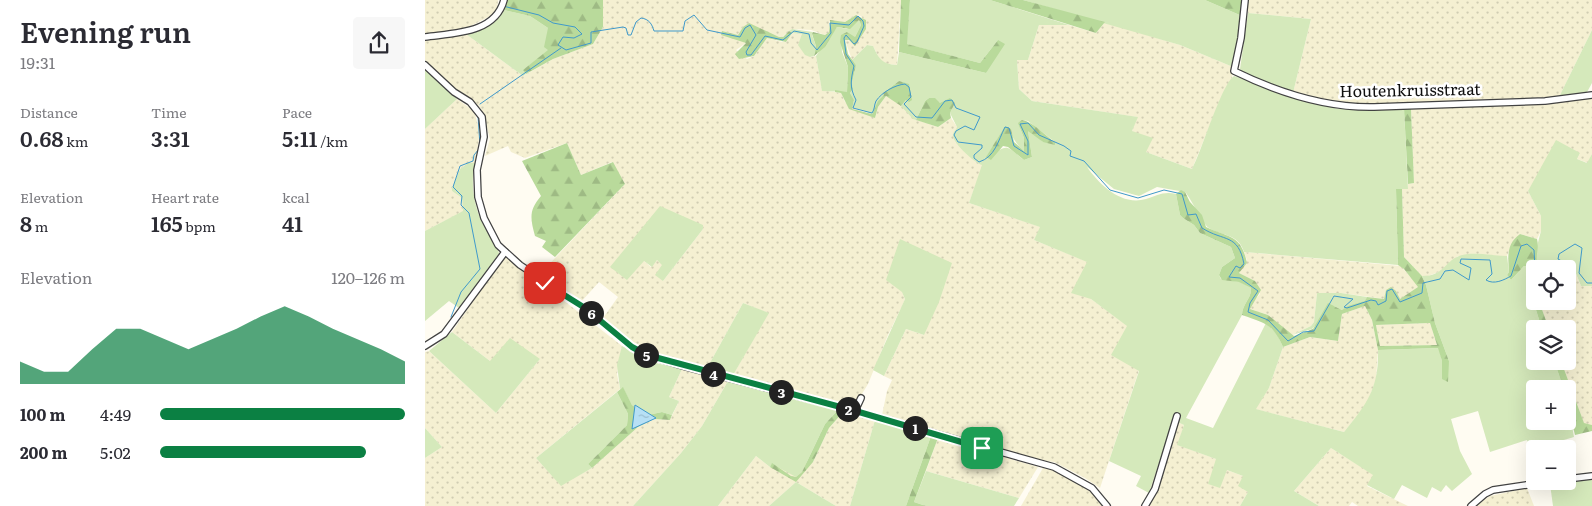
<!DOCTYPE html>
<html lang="en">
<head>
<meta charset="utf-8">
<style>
	:root { --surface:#fff; --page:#f7f7f7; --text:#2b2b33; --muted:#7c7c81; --accent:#0b8043 }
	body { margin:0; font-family:Literata,serif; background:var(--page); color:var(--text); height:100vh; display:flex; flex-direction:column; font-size:19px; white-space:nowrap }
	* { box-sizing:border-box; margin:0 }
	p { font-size:16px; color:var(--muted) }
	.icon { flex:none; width:28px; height:28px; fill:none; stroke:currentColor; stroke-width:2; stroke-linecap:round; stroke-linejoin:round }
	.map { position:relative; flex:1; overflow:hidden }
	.side { display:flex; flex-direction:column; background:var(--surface); width:425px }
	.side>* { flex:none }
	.buttons { position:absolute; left:1101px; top:260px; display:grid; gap:10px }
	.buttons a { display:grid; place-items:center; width:50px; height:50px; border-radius:5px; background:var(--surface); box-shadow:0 5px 20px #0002; font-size:25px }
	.pin { position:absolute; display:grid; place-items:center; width:42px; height:42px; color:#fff; margin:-21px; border-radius:10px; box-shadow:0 2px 8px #0006 }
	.km { position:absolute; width:25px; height:25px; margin:-12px; border-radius:50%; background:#222; color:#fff; font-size:14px; line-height:25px; text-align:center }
	.round { display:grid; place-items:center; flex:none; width:52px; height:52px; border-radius:5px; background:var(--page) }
	.summary { display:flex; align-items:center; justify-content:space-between; height:85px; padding:0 20px }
	h1 { font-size:28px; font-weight:600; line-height:38px }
	.figures { display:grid; grid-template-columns:repeat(3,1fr); gap:8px; height:85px; padding:5px 20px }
	.figures div { display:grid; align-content:center }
	.figures b { font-size:21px; font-weight:600 }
	.figures small { font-size:14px; font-weight:400 }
	.figures p { font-size:14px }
	.chart { height:140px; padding:10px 20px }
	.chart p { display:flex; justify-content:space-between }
	.chart svg { width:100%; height:90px; margin-top:5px; fill:var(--accent); opacity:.7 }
	ul { padding:0 20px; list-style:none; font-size:16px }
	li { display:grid; grid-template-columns:80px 60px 1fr; align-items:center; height:38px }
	li i { height:12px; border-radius:6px; background:var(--accent) }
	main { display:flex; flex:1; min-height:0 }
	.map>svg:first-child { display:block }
</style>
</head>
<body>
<main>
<section class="side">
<div class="summary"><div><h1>Evening run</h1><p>19:31</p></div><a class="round"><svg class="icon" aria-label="share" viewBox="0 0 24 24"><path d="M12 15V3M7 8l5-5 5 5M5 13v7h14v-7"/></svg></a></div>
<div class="figures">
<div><p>Distance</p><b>0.68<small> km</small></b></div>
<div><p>Time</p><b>3:31</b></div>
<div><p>Pace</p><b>5:11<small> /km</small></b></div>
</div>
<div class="figures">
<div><p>Elevation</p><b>8<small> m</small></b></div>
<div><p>Heart rate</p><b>165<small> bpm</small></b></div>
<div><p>kcal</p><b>41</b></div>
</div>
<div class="chart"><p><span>Elevation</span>120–126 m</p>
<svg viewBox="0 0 160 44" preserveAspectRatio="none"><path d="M0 44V33L10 38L20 38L30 27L40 17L50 17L60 22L70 27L80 22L90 17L100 11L110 6L120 11L130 17L140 22L150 27L160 33V44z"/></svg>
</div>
<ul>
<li><b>100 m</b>4:49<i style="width:100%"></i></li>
<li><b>200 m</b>5:02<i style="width:84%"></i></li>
</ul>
</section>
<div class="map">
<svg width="1167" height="506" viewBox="0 0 1167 506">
	<defs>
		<pattern id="farmland-dots" width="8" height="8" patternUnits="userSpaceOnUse" patternTransform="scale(1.25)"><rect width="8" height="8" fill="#f5f0d2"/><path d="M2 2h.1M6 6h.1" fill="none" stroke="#d1cdb3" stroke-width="1.8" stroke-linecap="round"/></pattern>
		<pattern id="forest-firs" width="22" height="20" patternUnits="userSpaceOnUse" patternTransform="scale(1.25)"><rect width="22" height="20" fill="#b9da9b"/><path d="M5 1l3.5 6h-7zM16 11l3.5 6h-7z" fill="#9eba84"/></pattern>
		<pattern id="water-ripples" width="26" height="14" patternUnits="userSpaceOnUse" patternTransform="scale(1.25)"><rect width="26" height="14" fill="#b7e0f5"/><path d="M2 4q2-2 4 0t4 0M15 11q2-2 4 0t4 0" fill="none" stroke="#9cbfd1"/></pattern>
	</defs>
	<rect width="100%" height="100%" fill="#fffcf2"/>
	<g fill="url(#farmland-dots)" fill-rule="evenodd">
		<polygon points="0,0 73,0 72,9 67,15 40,29 0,35"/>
		<path d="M 178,0 L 476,0 L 472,65 L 462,64 L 455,60 L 448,46 L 442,45 L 427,60 L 420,40 L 421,39 L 426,42 L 441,23 L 436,16 L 431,15 L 420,22 L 404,21 L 404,32 L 400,35 L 386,30 L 367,29 L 357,37 L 354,37 L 318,27 L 313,35 L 297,31 L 321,43 L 311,50 L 322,59 L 329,56 L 342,38 L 357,42 L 361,42 L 367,33 L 377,34 L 385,57 L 391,56 L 397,90 L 416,93 L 420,102 L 450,118 L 453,107 L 461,96 L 474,103 L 489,119 L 513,127 L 526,118 L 558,165 L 544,203 L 616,227 L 609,240 L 663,262 L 666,299 L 703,326 L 714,370 L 675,488 L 660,478 L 629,462 L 607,459 L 457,415 L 462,391 L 467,380 L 459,376 L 481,329 L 499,335 L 477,292 L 480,299 L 478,304 L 463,335 L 443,384 L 429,407 L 307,377 L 343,313 L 318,303 L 281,370 L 232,356 L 209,344 L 178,318 L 193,297 L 174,282 L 156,302 L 114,275 L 200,184 L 187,162 L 156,175 L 142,143 L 100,158 L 86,152 L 83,146 L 60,156 L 65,139 L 59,114 L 54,106 L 27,88 L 4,65 L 0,60 L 0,40 L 41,34 L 98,76 L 128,59 L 168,44 L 178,27 ZM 278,225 L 278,229 L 238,281 L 238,265 L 232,260 L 226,267 L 219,261 Z"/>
		<polygon points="822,0 1167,0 1167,30 1134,97 917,105 868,93 886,19 823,13"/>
		<polygon points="680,22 755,45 808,67 807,78 791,110 767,169 721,152 707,131 712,117 607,101 594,89 592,59 603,60 614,25 644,25 671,33"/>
		<polygon points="1167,98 1167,154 1163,163 1152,159 1155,153 1103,191 1116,216 1116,231 1112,239 1095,234 1085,248 1082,256 1033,256 1019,270 1003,276 997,276 979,257 977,189 983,189 983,184 989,183 986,109 1117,104"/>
		<polygon points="32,99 49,111 55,132 50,163 43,163 35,169 27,188 27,191 37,198 39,211 0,231 0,129"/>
		<polygon points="819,252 976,266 994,287 975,300 971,291 961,290 959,299 916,293 892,293 889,322 886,326 867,335 843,315 825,309 826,304 835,294 830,281 814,273 822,260"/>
		<polygon points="80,255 197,346 192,374 195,389 111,458 136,485 167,468 213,427 229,419 245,420 254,401 244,397 257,369 303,381 277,426 256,453 208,506 0,506 0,458 17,447 0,428 0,352 4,351 71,413 115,359 65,361 27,332"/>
		<polygon points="1145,269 1150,271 1156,286 1167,286 1167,425 1159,424 1136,361 1142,361 1142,329 1124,329 1114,301 1142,301 1143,277"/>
		<polygon points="940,306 947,320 953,350 951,380 942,404 919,432 830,409 844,388 858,347 885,337 913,341 917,314"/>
		<polygon points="1005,323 1012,345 955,346 951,325"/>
		<polygon points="419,411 450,420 425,506 411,506 371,482 344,506 293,506 331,456 345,467 388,462 404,428"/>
		<polygon points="748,420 759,425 753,445 791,459 802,470 818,476 823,492 815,506 716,506 724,493"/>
		<polygon points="513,438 613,467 594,498 501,471"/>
		<polygon points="906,448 949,475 942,486 983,506 933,506 927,502 924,506 894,506 869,491"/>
		<polygon points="618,468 629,470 665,491 678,506 596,506"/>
		<polygon points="1102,488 1109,506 1050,506 1065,496"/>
	</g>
	<g fill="#d5e9bb" fill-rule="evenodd">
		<path d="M 485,0 L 565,0 L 644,25 L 614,25 L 603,60 L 592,60 L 594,89 L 607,101 L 713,117 L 707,131 L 728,138 L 721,152 L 767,169 C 777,151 796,85 809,76 L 913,109 L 979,109 L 983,189 L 971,189 L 973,265 L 819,252 C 814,234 797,236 784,228 C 778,225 766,198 760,192 L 732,187 L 714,196 L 689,189 L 662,167 C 675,185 696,206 721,199 C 732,196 738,191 751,194 L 755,215 L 758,218 L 769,225 L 775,233 L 806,247 L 810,258 L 797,267 L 794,275 L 796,279 L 815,282 L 826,288 C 827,298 817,304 817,315 L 761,418 L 788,428 L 841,323 L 852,334 L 858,347 L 844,388 L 831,409 L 919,432 C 942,404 954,388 953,350 L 1014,348 L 1017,361 L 1017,379 L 1024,361 L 1010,323 L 1001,285 L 997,276 C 1019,276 1019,262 1034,256 C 1047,251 1068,256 1082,256 L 1084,272 L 1082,275 L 1086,280 L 1099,266 L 1106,267 L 1106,294 L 1117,329 L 1110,329 L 1110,361 L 1129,361 L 1139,389 L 1110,389 L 1110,421 L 1142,421 L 1143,398 L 1149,415 L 1145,415 L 1149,437 L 1105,450 L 1102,440 L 1065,452 L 1053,411 L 1026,419 L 1035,451 L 1047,474 L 1027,491 L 1021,485 L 1016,492 L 1007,487 L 1002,498 L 977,485 L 969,499 L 942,485 L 948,475 L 906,448 L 869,491 L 894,506 L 815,506 L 823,492 L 813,486 L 818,476 L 802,470 L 795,488 L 783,484 L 791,459 L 752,445 L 759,425 L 748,420 L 724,493 L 711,486 L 716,476 L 684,461 L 714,371 L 686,355 L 702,326 L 666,299 L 646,293 L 662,262 L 609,240 L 615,227 L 544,203 L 557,165 C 550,163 526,142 528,134 C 528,133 532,128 532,127 L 525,113 L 530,103 L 515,103 L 504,98 L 500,101 L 491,120 L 488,119 L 476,106 L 481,100 L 474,81 L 458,93 L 460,95 L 447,114 L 427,107 L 429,101 L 425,93 L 428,89 L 427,83 L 431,65 L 427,60 L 442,45 L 448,46 C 454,59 457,64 472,65 L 474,52 L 561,73 L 573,40 L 555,63 L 481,44 ZM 597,120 L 603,121 L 630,142 L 618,142 L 606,130 L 603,131 L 607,157 L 599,160 C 578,143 585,146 562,156 L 580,126 C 588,135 590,144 599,151 L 599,138 L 595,128 Z"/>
		<polygon points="598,0 780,0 817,16 808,67 755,45"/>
		<polygon points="79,10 105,16 123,28 124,50 99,70 101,74 98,76 41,34 59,26"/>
		<polygon points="823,13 886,19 868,93 817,72 815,69"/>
		<polygon points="434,20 436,25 430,37 416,35 417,52 423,67 422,92 397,91 391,56 412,27 422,29"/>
		<polygon points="367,29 388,32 387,35 391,46 389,56 385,57 380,55 373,45 377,34 367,33 364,31"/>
		<polygon points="1167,30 1167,83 1161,94 1134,97"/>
		<polygon points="0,69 32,99 0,129"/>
		<polygon points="1131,140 1155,153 1152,159 1162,163 1167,154 1167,286 1156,286 1150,271 1140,266 1139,269 1115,269 1110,254 1116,231 1116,216 1103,191"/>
		<path d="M 43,163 L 50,163 C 45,183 49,208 59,226 C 64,235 73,243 74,254 L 34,308 L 24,301 L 0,321 L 0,231 L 38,211 L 37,198 L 27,191 L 27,188 L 35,169 Z"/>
		<polygon points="235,206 278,225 278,229 238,281 230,275 237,265 232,260 227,267 219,261 202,280 185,267"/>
		<polygon points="475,239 527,263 514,302 499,335 481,329 459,376 448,370 480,299 477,292 461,280"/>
		<polygon points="892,293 916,293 942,297 941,301 917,310 909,306 887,329 867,335 886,326 889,322"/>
		<polygon points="318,303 344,313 307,377 281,370"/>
		<polygon points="27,332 65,361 85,338 115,359 71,413 4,351"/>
		<polygon points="197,346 231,363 257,369 244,397 254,401 247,415 237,412 223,415 207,405 198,388 195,389 192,365"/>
		<polygon points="303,381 414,409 400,424 377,472 371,477 347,464 345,467 331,456 293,506 208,506 256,453 277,426"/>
		<polygon points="192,392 203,414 202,425 163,464 167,468 136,486 111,458"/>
		<polygon points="450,420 506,436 481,506 425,506"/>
		<polygon points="0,428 17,447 0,458"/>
		<polygon points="501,471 594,498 589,506 501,506 489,502"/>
		<polygon points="1167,478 1167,506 1128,506 1125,484"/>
		<polygon points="371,482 411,506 344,506"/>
	</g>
	<g fill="url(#forest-firs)" fill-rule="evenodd">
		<polygon points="80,0 178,0 178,27 168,44 128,59 101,74 98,70 123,50 119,47 123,28 105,16 79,10"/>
		<polygon points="476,0 485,0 482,44 555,63 573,40 580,44 561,73 474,52"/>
		<polygon points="565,0 598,0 680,22 671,33"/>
		<polygon points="780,0 818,0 817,16"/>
		<polygon points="431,15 441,20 441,29 430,46 424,40 420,40 423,54 431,65 427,83 428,89 425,93 429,100 427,109 447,114 453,101 459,95 458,93 474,81 484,84 487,100 484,102 481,100 476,106 461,96 453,107 450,118 424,109 416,93 410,92 410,90 422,92 423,67 415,42 416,35 422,32 430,37 436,25 434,20 425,29 412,27 400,47 389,56 391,46 387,34 388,32 400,35 404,32 405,20 420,22"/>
		<polygon points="324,23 354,37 358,37 364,31 367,33 361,42 342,38 329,56 314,59 310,54 321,43 296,35 297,31 313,35 318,27"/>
		<polygon points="504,98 510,98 515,103 525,98 530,103 525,113 526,118 513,127 491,120 500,101"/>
		<polygon points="979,109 986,109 989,183 983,184"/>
		<path d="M 597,120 C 609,122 620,136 630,142 L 630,145 L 618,142 L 603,131 L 607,157 L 599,160 L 583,147 L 578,146 L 566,160 L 561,157 L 580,126 L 586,129 L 589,142 L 599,151 L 599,138 L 593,123 Z"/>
		<path d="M 142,143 L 156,175 L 188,162 L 200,184 L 130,257 L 117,247 L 121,241 L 110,236 C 105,218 104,210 116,196 L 97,161 Z"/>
		<path d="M 971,189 L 977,189 L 979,257 L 997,276 L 1001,285 L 1010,323 L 1024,361 L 1023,382 L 1017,379 L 1017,361 L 1013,348 L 953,350 L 947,320 L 940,306 L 917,314 L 913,341 L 885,337 L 858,347 C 848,324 840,323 817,315 C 817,304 827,298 826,288 L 814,282 L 797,280 L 794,275 L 797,267 L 810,258 L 806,247 L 775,233 L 769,225 L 758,218 L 755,215 L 751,194 L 756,190 L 760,192 L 765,202 L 777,215 L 781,227 C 804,238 816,234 822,263 L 814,273 L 830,281 L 836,290 L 825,309 L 843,315 L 869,336 L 888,329 L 903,303 L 917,310 L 923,306 L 940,301 L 942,297 L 959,299 L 961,290 L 966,287 L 971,291 L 975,299 L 993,287 L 979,269 L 973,265 ZM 1005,323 L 1012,345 L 955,346 L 951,325 Z"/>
		<path d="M 1095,234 L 1112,239 C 1115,251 1108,257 1115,268 L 1110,269 L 1110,301 L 1114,301 L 1124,329 L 1117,329 L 1106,294 L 1106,267 L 1099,266 L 1086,280 L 1082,275 L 1084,272 C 1083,257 1081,244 1095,234 Z"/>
		<polygon points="1129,361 1136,361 1159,423 1167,425 1167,431 1150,435 1145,415 1149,414 1143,398 1142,389 1139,389"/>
		<polygon points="198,387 207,405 223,415 237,412 247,415 245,420 229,419 213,427 167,468 163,464 202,425 203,414 192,392"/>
		<polygon points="414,409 419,411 404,428 388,462 371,482 345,467 347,463 366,476 371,477 377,472 400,424"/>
		<polygon points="506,436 513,438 489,502 501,506 481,506"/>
	</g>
	<polygon fill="url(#water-ripples)" stroke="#3f99cb" points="210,405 231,418 207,429"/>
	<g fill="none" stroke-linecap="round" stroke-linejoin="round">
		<g stroke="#3f99cb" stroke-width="1">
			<path d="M 78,6 L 114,15 L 128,23 L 150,27 L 157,34 L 149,38 L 138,37 L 133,45 L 141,50 L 166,43 L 166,32 L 198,27 L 201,28 L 203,35 L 206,35 L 211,22 L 216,18 C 224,19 227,24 229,31 L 258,31 L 260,21 L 269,15 L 282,30 L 315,37 L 320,28 L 325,25 L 331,35 L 321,52 L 322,55 L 326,55 L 340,36 L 358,40 L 369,31 L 384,34 L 386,43 L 392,50 L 406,33 L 405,23 L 424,25 L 433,16 L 438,21 L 439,26 L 432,42 L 429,44 L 421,35 L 419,38 L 421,54 L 429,66 C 426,79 424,87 431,100 L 428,108 L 447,113 C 450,109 449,105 451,101 C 457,92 470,85 480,84 L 484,87 L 486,97 L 479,104 L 491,117 L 507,118 L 520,101 L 527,100 L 531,108 L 555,117 L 549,130 L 540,126 L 531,131 L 529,135 L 533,142 L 557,145 L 557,148 L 549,155 L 549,158 L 554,162 C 570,157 573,141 580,127 L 584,128 L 589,146 L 603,155 L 603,141 L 595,124 L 603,123 L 614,135 L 639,146 L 646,151 L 645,156 L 659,161 L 685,190 L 713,198 L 739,190 L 757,194 L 763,215 L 771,214 L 777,228 C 799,242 813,233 819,264 L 815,268 L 811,266 L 804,277 L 815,278 L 833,291 L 825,303 L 823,312 L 843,320 L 863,341 L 878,332 L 889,331 L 909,296 L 928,299 L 919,307 L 922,308 L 946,300 L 951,301 L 953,305 L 961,301 L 962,291 L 967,289 L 975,302 L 997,293 L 998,283 L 1015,279 L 1020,271 L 1028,270 L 1044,280 L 1046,268 L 1035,263 L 1036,259 L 1065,260 L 1067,274 L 1061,280 C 1069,285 1079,280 1086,276 L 1096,246 L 1102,244 L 1109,250 L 1110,269"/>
			<polyline points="55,104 136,48"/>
			<polyline points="53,116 55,145"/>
			<polyline points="1141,269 1142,264 1133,259 1134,254 1150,244 1157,248 1154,273 1162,283 1167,283"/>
			<polyline points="1110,274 1110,280"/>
			<polyline points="26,317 36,292 55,269 44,213 36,205 37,196 28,187 35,166 48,161 49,155 54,149"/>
		</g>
		<defs>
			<g id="minor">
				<path d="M 820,0 L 816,38 L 809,71 C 852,92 900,108 949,107 L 1120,101 L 1167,95"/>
				<path d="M 0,37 C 28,33 70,34 79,0"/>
				<polyline points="0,65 29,92 45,102 57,117 59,137 52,170 53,197 59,218 73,245 95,265 160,308 207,347 221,355 261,367 434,412 629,467 667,488 682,506"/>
				<polyline points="0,346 19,334 80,252"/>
				<polyline points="430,411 436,398"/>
				<polyline points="1142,479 1167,476"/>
				<polyline points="720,506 730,489 752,416"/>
				<polyline points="1046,506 1060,494 1068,490 1128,481"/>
			</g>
		</defs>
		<use href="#minor" stroke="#424242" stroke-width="8"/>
		<use href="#minor" stroke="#fff" stroke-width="5.5"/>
	</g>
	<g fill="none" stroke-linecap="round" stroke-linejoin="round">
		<defs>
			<polyline id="route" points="120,283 160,308 207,347 222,355 434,412 557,448"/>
		</defs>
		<use href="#route" stroke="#fff" stroke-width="10"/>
		<use href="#route" stroke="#0b8043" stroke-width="6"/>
	</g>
	<g text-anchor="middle" stroke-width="5" stroke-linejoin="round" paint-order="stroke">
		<g font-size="16" fill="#0f0f0f" stroke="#fff">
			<text transform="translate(985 90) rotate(-1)" y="6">Houtenkruisstraat</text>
		</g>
	</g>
</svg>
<div class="buttons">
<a><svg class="icon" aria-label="locate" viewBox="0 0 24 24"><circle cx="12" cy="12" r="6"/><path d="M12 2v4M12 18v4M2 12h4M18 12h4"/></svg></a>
<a><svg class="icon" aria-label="layers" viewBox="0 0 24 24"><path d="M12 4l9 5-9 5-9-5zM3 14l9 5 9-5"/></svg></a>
<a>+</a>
<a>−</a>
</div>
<div class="pin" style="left:557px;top:448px;background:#1e9e55"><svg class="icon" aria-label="arrive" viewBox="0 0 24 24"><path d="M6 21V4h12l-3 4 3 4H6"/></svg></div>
<div class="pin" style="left:120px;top:283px;background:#d93025"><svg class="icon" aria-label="check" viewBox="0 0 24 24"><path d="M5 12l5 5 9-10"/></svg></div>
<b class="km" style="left:490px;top:428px">1</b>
<b class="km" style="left:423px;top:409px">2</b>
<b class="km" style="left:356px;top:392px">3</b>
<b class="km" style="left:288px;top:374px">4</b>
<b class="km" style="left:221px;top:355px">5</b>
<b class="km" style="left:166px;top:313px">6</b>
</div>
</main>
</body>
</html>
